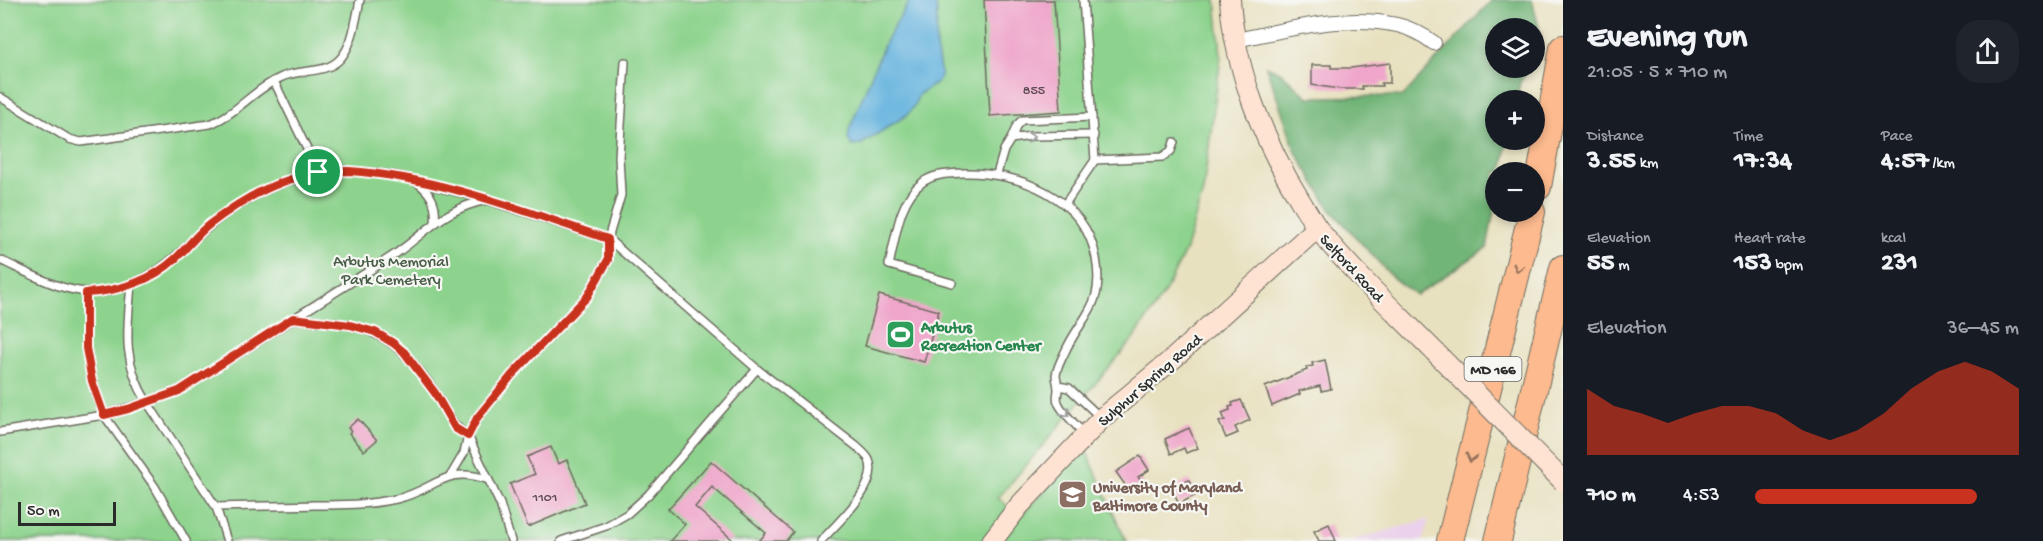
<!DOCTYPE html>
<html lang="en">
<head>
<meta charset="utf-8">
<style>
	:root { --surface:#171b24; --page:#20242c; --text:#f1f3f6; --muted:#9ea1a6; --accent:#c8321e }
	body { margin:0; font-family:"Gochi Hand",sans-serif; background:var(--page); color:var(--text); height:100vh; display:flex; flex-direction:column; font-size:22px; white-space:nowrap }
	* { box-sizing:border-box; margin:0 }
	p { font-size:20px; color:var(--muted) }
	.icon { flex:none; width:33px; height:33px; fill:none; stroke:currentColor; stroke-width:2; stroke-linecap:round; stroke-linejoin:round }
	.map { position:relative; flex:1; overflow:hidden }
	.sheet { display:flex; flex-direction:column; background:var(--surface); width:480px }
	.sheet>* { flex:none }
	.fabs { position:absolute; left:1485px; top:18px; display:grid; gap:12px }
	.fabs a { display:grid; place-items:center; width:60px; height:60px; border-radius:50%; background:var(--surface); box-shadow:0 3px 9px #0003; font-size:30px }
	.scale { position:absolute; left:18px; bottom:15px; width:98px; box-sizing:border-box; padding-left:6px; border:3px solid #2b2b2b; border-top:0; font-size:16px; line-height:21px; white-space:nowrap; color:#2b2b2b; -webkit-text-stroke:4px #f6f6f2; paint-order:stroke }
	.pin { position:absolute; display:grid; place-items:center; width:51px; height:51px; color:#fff; margin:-26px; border:3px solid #fff; border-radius:50%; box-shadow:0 2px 6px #0007 }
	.round { display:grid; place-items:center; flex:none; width:63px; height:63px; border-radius:24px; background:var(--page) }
	.headline { display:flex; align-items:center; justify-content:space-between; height:102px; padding:0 24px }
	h1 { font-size:33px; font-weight:700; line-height:45px }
	.stats { display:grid; grid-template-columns:repeat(3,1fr); gap:9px; height:102px; padding:6px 24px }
	.stats div { display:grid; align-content:center }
	.stats b { font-size:26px; font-weight:700 }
	.stats small { font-size:16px; font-weight:400 }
	.stats p { font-size:16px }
	.chart { height:168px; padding:12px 24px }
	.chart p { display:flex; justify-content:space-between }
	.chart svg { width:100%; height:108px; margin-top:6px; fill:var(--accent); opacity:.7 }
	ul { padding:0 24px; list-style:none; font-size:20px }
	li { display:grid; grid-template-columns:96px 72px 1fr; align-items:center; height:45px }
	li i { height:15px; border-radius:8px; background:var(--accent) }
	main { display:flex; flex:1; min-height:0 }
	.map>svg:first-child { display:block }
</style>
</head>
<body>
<main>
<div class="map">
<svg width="1563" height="541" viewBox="0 0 1563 541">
	<rect width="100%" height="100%" fill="#f6f6f2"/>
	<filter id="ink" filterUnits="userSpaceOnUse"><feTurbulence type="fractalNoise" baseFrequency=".0167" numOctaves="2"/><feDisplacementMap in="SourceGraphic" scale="12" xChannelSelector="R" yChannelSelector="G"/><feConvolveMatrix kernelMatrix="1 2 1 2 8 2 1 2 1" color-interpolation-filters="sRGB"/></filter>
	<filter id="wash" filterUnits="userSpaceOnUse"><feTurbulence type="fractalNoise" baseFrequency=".008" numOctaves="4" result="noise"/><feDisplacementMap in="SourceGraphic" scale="24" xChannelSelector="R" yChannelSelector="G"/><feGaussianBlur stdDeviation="1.35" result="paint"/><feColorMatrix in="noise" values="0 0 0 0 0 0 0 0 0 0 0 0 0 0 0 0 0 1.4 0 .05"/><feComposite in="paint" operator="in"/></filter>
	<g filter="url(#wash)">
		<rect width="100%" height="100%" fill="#e8e1c0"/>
		<polygon fill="#ebd1eb" points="1429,519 1423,541 1349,541 1400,527"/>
		<g fill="#8dd38d" stroke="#5c7f5c" stroke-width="1.5">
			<polygon points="0,0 1216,0 1221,56 1203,191 1186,249 1165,292 1134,338 998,498 1009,507 983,541 0,541"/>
			<polygon points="1085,448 1126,541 1001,541 1018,519"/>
		</g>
		<polygon fill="#72b578" stroke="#4e7052" stroke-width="1.5" points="1492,0 1532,0 1541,36 1535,56 1534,28 1496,28 1496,68 1529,68 1520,82 1516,100 1496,100 1496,140 1508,140 1502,172 1496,172 1495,205 1487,248 1416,295 1394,279 1330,209 1296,152 1266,66 1280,72 1308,97 1403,96"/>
		<polygon fill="#63b2de" stroke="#476e84" stroke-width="1.5" points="910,0 934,0 937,10 936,47 941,75 937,83 919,94 914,106 907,115 860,145 852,146 848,139 849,130 885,42"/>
		<g id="blocks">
			<g fill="#efa6ca">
				<polygon points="984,0 1054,0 1061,111 990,116"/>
				<polygon points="1390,63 1390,83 1381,83 1382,86 1362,86 1363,89 1340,89 1312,85 1312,65 1331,65 1331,68 1351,68"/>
				<polygon points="879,295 939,311 924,362 865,346"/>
				<polygon points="1325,360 1331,389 1321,391 1320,386 1299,391 1300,394 1272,406 1265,387 1307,370 1306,367 1313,366 1312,363"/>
				<polygon points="1241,400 1250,420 1235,427 1238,433 1226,438 1219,422 1225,420 1222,413 1230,410 1229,407 1233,406 1232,403"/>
				<polygon points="358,419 377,440 364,451 349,433 351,431 348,428"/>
				<polygon points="1189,428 1198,448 1186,453 1184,448 1171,454 1165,439"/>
				<polygon points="551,447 558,464 567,460 585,503 528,527 510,484 535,474 527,457"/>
				<polygon points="1140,456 1149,470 1138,477 1143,484 1130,492 1116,472"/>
				<polygon points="711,461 793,532 786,541 759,541 766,533 712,487 695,507 734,541 670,541 685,524 668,509"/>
				<polygon points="1189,480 1196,495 1179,504 1172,488"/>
				<polygon points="1329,524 1336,541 1319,541 1314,531"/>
			</g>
		</g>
	</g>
	<g filter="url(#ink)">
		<use href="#blocks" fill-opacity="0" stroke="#6d6b5f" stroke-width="1.5"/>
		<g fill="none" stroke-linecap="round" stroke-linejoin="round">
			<defs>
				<g id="lane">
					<polyline points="1083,0 1095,160"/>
					<polyline points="274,81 318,172"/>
					<path d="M 0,97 L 69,139 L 81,142 L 210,124 C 237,114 255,88 282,77 C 299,69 325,74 339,60 C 353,46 356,19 360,0"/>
					<polyline points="1011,139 1017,125 1022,120 1092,117"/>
					<polyline points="997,174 1004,150 1011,139 1031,136 1094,135"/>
					<polyline points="417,182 485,199"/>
					<polyline points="1065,204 1095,160 1162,157 1171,151 1174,142"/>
					<path d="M 0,260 C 33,275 71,298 108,291 C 169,279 187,237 235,207 C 260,191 286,180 315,173 C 333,169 404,172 418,183 C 432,194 437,205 435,222"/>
					<path d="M 952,283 L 889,265 C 896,238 898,200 923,182 C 934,174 948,174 962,173 C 1017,171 1085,197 1096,258 C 1105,308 1081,315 1064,354 C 1061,360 1057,368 1056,375 C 1056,379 1058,384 1058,389 C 1058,393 1056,399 1058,402 C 1060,410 1078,427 1084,434"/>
					<polyline points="86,293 86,348 92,381 104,415 155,487 186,541"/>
					<path d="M 294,319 C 366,324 393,330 435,392 C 447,410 449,424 468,436 L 464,453 L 451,475"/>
					<polyline points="1058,386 1069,388 1100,417"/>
					<path d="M 0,432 L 104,415 L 147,402 C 122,362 127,330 131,285"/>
					<path d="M 486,479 C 444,465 434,491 396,499 C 368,505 341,505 313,505 C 281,506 248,506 216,507 L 147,402 L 179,391 C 249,346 320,302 391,257 C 427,233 442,209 487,200 L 608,239 L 757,369 L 856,446 C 860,450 867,455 869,460 C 880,486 837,523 821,541"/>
					<polyline points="216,507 227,541"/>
					<polyline points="511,541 500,504 468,436 477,418 512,375 587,297 608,260 608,239 621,195 619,157 625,62"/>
					<polyline points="561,541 606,526 627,514 648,495 757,369"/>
				</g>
				<path id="street" d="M 1236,40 C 1287,30 1344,13 1397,25 C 1411,28 1423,35 1434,43"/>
				<g id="secondary">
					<path d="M 1230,0 C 1235,71 1264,142 1301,202 C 1307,211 1312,221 1318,229 C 1353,273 1396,312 1435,352"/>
					<polyline points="992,541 1019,506 1102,418 1175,357 1317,228"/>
				</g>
				<g id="highway">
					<polyline points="1538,187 1563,48"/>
					<polyline points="1450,541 1532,212"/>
					<polyline points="1498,541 1563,268"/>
				</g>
			</defs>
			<use href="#lane" stroke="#6d6b5f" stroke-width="10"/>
			<use href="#street" stroke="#6d6b5f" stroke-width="16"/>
			<use href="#secondary" stroke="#6d6b5f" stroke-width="22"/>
			<use href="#highway" stroke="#6d6b5f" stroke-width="28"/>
			<use href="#lane" stroke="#fff" stroke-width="7"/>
			<use href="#street" stroke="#fff" stroke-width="14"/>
			<use href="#secondary" stroke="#fee3d2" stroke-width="20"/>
			<use href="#highway" stroke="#fcba8e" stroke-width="26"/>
			<defs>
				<polyline id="secondary-bridge" points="1435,352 1563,481"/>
			</defs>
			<use href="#secondary-bridge" stroke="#6d6b5f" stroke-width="22" stroke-linecap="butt"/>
			<use href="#secondary-bridge" stroke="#fee3d2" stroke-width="20"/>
		</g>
		<defs><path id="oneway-chevron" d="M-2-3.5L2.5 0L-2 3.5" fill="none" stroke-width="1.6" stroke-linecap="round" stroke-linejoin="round" transform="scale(1.5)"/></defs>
		<g stroke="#a0a0a0">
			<use href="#oneway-chevron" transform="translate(1031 137) rotate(-4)"/>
			<use href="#oneway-chevron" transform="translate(1066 413) rotate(50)"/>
		</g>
		<g stroke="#94725c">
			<use href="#oneway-chevron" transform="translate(1518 268) rotate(104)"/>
			<use href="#oneway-chevron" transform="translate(1471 458) rotate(104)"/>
		</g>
	</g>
	<g fill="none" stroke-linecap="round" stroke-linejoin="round" filter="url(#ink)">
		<defs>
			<path id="route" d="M 349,171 C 438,177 524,211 608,239 L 608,260 L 587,297 L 512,375 L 477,418 L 468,436 L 455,428 L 435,393 L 404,352 L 393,343 L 375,332 L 350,325 L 293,318 L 179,391 L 128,409 L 104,415 L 92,381 L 86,348 L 86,293 C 118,291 150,282 175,259 C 187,248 197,234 210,224 C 241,200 278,179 317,173 C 327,171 338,171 349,171 Z"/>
		</defs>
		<use href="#route" stroke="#fff" stroke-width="12"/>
		<use href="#route" stroke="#c8321e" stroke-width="8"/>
	</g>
	<defs>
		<symbol id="stadium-square" viewBox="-11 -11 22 22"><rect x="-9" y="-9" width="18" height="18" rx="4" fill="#2e9e5b" stroke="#f6f6f2"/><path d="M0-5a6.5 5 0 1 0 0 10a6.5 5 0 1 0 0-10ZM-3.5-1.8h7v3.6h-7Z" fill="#fff"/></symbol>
		<symbol id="university-square" viewBox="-11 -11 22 22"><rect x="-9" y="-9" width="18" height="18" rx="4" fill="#8d6e63" stroke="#f6f6f2"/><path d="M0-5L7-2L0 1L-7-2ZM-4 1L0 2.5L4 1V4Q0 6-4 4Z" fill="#fff"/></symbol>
	</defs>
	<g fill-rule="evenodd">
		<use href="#stadium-square" x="884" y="318" width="33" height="33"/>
		<use href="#university-square" x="1056" y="478" width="33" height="33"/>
	</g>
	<g text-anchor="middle" stroke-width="4.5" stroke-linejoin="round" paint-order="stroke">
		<g font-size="14" fill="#5c4a53">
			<text x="1034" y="94">855</text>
			<text x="545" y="501">1101</text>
		</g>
		<rect fill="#f6f6f2" stroke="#686867" stroke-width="1.5" x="1464.5" y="357" width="57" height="24" rx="4.5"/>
		<g font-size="15" font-weight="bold" fill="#2b2b2b">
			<text x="1493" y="374">MD 166</text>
		</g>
		<g font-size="16" fill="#485d48" stroke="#f6f6f2">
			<text x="391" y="266">Arbutus Memorial<tspan x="391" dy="18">Park Cemetery</tspan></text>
		</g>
		<g font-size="16" fill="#2b2b2b" stroke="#f6f6f2">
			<text transform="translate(1353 267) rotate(47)" y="6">Selford Road</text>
			<text transform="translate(1149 379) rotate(-41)" y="6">Sulphur Spring Road</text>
		</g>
		<g font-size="16" font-weight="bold" fill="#27864d" stroke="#f6f6f2" text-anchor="start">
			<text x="921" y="332">Arbutus<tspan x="921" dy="18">Recreation Center</tspan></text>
		</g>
		<g font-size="16" font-weight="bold" fill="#785e54" stroke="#f6f6f2" text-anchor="start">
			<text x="1093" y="492">University of Maryland<tspan x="1093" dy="18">Baltimore County</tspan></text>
		</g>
	</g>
</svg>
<div class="fabs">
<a><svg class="icon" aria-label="layers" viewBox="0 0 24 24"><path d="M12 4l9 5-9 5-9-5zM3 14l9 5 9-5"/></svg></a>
<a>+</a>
<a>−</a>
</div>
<div class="scale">50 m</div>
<div class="pin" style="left:318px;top:172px;background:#1e9e55"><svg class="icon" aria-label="arrive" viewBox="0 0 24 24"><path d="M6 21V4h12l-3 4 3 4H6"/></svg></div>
</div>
<section class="sheet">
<div class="headline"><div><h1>Evening run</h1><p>21:05 · 5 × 710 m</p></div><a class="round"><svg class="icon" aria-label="share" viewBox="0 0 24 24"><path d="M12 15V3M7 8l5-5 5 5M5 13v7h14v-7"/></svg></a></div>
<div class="stats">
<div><p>Distance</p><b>3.55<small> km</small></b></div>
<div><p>Time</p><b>17:34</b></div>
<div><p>Pace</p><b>4:57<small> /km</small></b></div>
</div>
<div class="stats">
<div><p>Elevation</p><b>55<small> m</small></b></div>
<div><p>Heart rate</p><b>153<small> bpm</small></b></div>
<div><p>kcal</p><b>231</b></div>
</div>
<div class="chart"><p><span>Elevation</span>36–45 m</p>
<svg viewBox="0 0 160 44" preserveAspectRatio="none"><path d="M0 44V17L10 24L20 27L30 31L40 27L50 24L60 24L70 27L80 34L90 38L100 34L110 27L120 17L130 10L140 6L150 10L160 17V44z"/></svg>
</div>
<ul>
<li><b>710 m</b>4:53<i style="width:84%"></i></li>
</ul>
</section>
</main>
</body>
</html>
